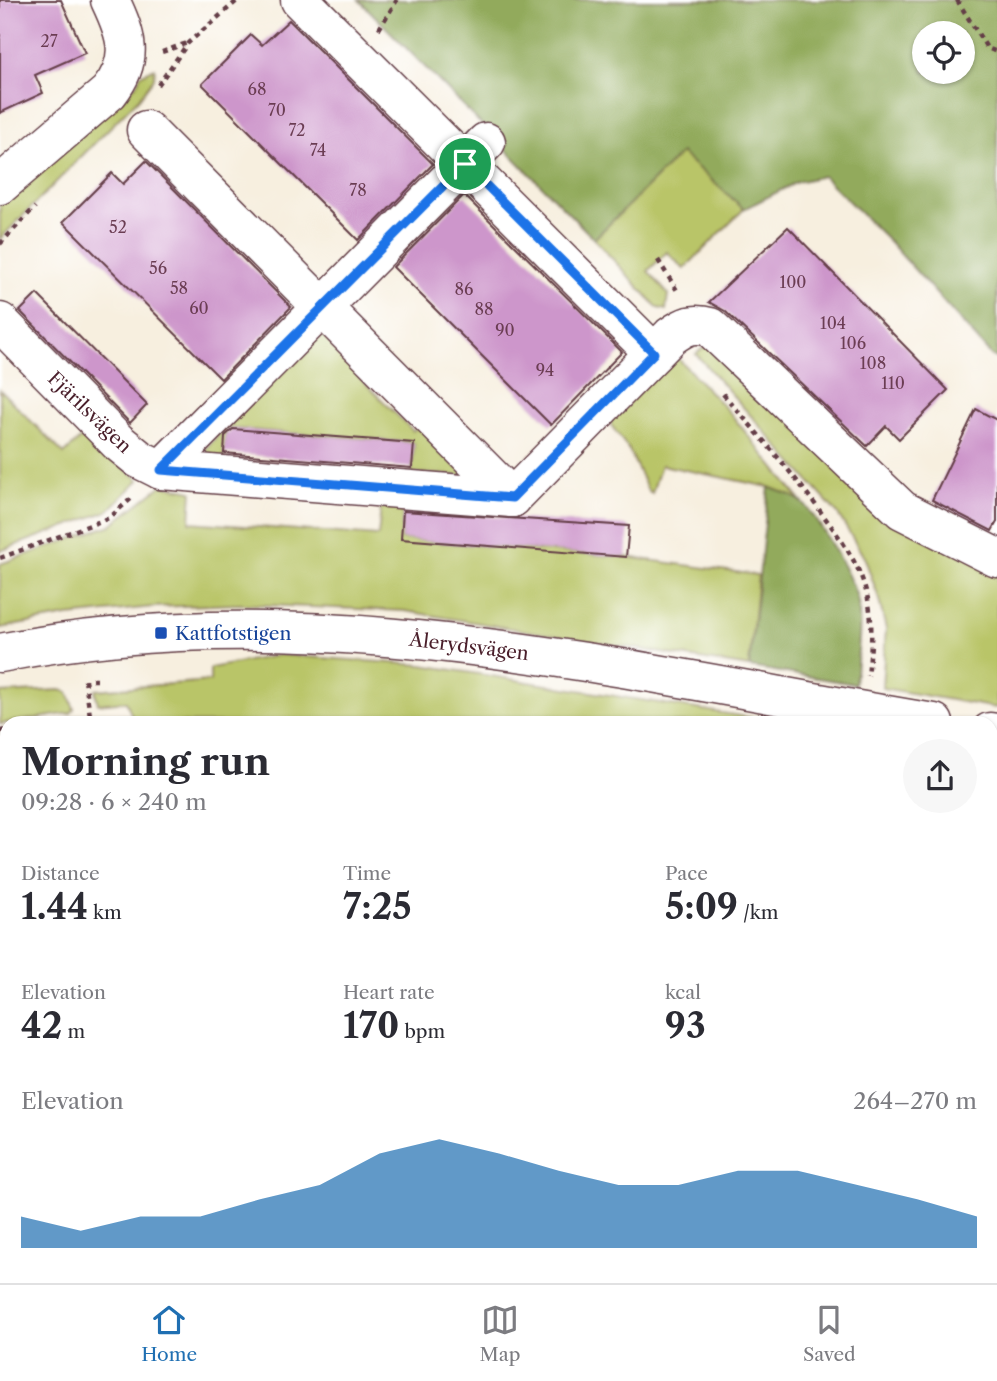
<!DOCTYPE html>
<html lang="en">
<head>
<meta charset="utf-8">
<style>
	:root { --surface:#fff; --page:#f7f7f7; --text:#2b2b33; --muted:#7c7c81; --line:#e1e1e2; --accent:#1f6fb2 }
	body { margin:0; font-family:"Libre Caslon Text",serif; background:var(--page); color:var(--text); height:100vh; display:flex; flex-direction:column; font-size:26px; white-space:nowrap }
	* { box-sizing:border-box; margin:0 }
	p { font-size:23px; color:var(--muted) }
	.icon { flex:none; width:38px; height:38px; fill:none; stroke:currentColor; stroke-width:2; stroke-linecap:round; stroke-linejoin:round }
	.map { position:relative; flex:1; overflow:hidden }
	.sheet { position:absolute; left:0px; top:716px; width:998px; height:569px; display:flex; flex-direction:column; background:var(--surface); border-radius:21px 21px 0 0; box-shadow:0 2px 5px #0004 }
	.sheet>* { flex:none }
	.controls { position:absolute; left:912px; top:21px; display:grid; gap:14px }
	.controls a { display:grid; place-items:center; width:63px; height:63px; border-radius:50%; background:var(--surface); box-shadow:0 2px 5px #0004; font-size:35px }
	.pin { position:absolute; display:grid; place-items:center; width:60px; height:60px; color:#fff; margin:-30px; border:4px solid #fff; border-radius:50%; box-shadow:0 2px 7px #0007 }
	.round { display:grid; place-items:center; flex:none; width:74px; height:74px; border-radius:37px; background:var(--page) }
	.overview { display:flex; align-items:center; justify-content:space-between; height:119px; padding:0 21px }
	h1 { font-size:38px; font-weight:700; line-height:52px }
	.figures { display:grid; grid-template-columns:repeat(3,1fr); gap:10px; height:119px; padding:7px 21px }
	.figures div { display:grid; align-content:center }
	.figures b { font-size:35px; font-weight:700 }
	.figures small { font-size:19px; font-weight:400 }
	.figures p { font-size:19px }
	.chart { height:196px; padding:14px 21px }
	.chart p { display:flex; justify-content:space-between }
	.chart svg { width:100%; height:126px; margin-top:7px; fill:var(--accent); opacity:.7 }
	.dock { display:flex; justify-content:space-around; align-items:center; height:98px; border-top:2px solid var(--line); background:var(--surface); font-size:19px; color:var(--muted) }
	.dock a { display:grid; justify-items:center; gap:4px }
	.dock .active { color:var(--accent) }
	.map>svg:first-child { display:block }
</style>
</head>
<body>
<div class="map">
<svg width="997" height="1283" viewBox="0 0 997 1283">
	<rect width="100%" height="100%" fill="#fff"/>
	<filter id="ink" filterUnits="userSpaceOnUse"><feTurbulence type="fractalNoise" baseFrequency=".0143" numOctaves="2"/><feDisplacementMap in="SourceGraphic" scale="14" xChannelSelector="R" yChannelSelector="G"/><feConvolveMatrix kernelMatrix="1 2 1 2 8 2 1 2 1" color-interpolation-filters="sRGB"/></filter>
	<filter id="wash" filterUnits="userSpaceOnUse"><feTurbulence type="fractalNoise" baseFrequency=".00686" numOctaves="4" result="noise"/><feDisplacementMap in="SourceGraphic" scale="28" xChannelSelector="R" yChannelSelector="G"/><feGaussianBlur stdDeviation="1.57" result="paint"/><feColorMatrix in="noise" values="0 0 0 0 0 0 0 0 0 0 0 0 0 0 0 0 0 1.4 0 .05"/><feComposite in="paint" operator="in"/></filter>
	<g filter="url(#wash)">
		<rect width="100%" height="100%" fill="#f7efdf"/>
		<g fill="#b9c567" stroke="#827249" stroke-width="2">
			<polygon points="155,68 154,78 139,98 0,239 0,204 127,95 138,82 140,75"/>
			<polygon points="681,153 744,209 684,269 667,252 648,271 668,294 666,310 658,308 594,239"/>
			<polygon points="313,327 370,366 359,377 413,431 425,421 470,476 412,473 414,443 226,428 224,458 209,457 205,450"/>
			<polygon points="712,340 997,566 997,708 882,688 886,629 878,596 865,559 838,514 696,354"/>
			<polygon points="673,353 730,413 801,501 769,487 661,465 652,493 648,491 629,450 611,425 610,416"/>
			<polygon points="0,390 64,454 86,433 139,480 108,511 0,551"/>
			<polygon points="162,485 192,491 190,522 378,536 381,507 403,509 401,539 626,557 758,575 749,667 405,611 240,604 153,607 68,616 0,628 0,564 111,525"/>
			<polygon points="280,655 422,665 785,723 125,723 132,716 126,701 98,704 95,690 210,681 210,668"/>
			<polygon points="60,690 68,692 74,709 71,713 0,724 0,693"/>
			<polygon points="990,757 997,758 997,964 991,966"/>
			<polygon points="997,983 997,1071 991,1074 991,985"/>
		</g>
		<g fill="#92aa5c" stroke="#6e6444" stroke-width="2" fill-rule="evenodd">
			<path d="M 359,0 L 997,0 L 997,359 L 991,355 L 890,242 L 823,176 L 797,182 L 744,209 L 681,153 L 594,239 ZM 924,33 L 962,33 L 962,72 L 924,72 Z"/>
			<path d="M 769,487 C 779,492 795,495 803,503 C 819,520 854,580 858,602 C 862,629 857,657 855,684 L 749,667 Z"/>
			<polygon points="260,1278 720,1278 723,1283 262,1283"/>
		</g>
		<g id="blocks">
			<g fill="#cd96cb">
				<polygon points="0,0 61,0 85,53 35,75 43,93 0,113"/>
				<polygon points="289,20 433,164 358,240 202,84 251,35 262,45"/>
				<polygon points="146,161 291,307 221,379 63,222 112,173 123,184"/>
				<polygon points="464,195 622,352 551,425 393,267"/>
				<polygon points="788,227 948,390 899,439 886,426 867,446 725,311 709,302"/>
				<polygon points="37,294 147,405 130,423 20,311"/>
				<polygon points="976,409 997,420 997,522 992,531 932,500"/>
				<polygon points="233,429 414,443 412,468 224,453 225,436"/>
				<polygon points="403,511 629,526 626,557 401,539"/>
			</g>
		</g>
	</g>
	<g filter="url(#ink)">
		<use href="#blocks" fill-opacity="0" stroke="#643e46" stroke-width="2"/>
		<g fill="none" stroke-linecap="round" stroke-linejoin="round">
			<defs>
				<g id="minor">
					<polyline points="300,0 654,353"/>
					<polyline points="146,130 512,498"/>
					<path d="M 0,185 L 109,92 C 135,59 127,36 110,0"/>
					<polyline points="0,322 118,442 139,459 161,470 512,498"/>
					<polyline points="161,470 486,142"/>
					<path d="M 512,498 L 671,336 C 685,326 693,322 710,327 L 902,510 L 997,558"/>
					<polyline points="0,1208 7,1205"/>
					<polyline points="243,1278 245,1283"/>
				</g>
				<g id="major">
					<path d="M 0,653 C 313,591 626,672 934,723"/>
					<polyline points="990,732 997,733"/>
				</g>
			</defs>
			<use href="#minor" stroke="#643e46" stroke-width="41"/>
			<use href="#major" stroke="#643e46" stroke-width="41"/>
			<g stroke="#643e46" stroke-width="4.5" stroke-dasharray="5 5" stroke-linecap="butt">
				<polyline points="957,0 987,48 997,52"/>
				<polyline points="379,29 397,0"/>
				<polyline points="162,52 187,43"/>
				<polyline points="158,85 188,43 238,0"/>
				<polyline points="0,244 35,207"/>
				<polyline points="658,260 678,292"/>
				<path d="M 723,394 C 757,433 792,472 823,515 C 841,539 860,565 867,595 C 874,622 871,649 868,676"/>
				<polyline points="0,558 109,518 133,497"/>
				<polyline points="85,680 91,723"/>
				<polyline points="92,680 102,680"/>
				<polyline points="0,731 7,730"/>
				<polyline points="990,977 997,975"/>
				<polyline points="476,1278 479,1283"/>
				<polyline points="972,1278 974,1283"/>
			</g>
			<use href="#minor" stroke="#fff" stroke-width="38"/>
			<use href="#major" stroke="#fff" stroke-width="38"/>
		</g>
	</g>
	<g fill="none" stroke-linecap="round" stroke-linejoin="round" filter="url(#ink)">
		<defs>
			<polygon id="route" points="465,164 654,353 512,498 161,470"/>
		</defs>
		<use href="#route" stroke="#fff" stroke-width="14"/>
		<use href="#route" stroke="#1a73e8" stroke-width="9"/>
	</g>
	<rect fill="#1a4fb4" stroke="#fff" stroke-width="2.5" x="154" y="626" width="14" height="14" rx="3.5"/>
	<g text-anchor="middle" stroke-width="7" stroke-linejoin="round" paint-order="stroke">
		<g font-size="16" fill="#6b3d53">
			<text x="49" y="47">27</text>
			<text x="257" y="95">68</text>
			<text x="277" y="116">70</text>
			<text x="297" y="136">72</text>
			<text x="318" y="156">74</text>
			<text x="358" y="196">78</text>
			<text x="118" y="233">52</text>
			<text x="158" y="274">56</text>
			<text x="793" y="288">100</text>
			<text x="179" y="294">58</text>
			<text x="464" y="295">86</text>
			<text x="199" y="314">60</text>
			<text x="484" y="315">88</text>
			<text x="833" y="329">104</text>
			<text x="505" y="336">90</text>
			<text x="853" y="349">106</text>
			<text x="873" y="369">108</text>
			<text x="545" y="376">94</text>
			<text x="893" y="389">110</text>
		</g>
		<g font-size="19" fill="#4a1f2b" stroke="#fff">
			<text transform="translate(90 412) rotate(44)" y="7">Fjärilsvägen</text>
			<text transform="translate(469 646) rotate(7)" y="7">Ålerydsvägen</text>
		</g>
		<g font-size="19" fill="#164399" stroke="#fff" text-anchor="start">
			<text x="175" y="640">Kattfotstigen</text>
		</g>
	</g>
</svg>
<div class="controls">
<a><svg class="icon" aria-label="locate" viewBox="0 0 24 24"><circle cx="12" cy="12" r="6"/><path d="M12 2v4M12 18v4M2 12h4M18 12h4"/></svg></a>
</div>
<div class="pin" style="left:465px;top:164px;background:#1e9e55"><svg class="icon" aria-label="arrive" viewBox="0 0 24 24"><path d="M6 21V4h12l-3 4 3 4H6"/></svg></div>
<section class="sheet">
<div class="overview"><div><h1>Morning run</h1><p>09:28 · 6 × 240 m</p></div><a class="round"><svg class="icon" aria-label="share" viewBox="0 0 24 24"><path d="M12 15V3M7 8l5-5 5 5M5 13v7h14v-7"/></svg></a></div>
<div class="figures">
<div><p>Distance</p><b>1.44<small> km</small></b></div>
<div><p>Time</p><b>7:25</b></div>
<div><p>Pace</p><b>5:09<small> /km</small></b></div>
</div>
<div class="figures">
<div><p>Elevation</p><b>42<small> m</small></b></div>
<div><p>Heart rate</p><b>170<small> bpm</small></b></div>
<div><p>kcal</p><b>93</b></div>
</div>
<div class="chart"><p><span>Elevation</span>264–270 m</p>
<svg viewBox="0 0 160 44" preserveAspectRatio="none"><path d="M0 44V33L10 38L20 33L30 33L40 27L50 22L60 11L70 6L80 11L90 17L100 22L110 22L120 17L130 17L140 22L150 27L160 33V44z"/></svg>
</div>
</section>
</div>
<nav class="dock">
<a class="active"><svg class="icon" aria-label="home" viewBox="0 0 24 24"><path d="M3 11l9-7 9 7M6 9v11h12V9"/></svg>Home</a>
<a><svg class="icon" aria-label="map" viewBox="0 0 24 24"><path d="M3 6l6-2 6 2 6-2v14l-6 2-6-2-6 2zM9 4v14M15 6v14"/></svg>Map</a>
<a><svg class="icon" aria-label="saved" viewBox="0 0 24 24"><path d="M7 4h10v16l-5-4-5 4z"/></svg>Saved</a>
</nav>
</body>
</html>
